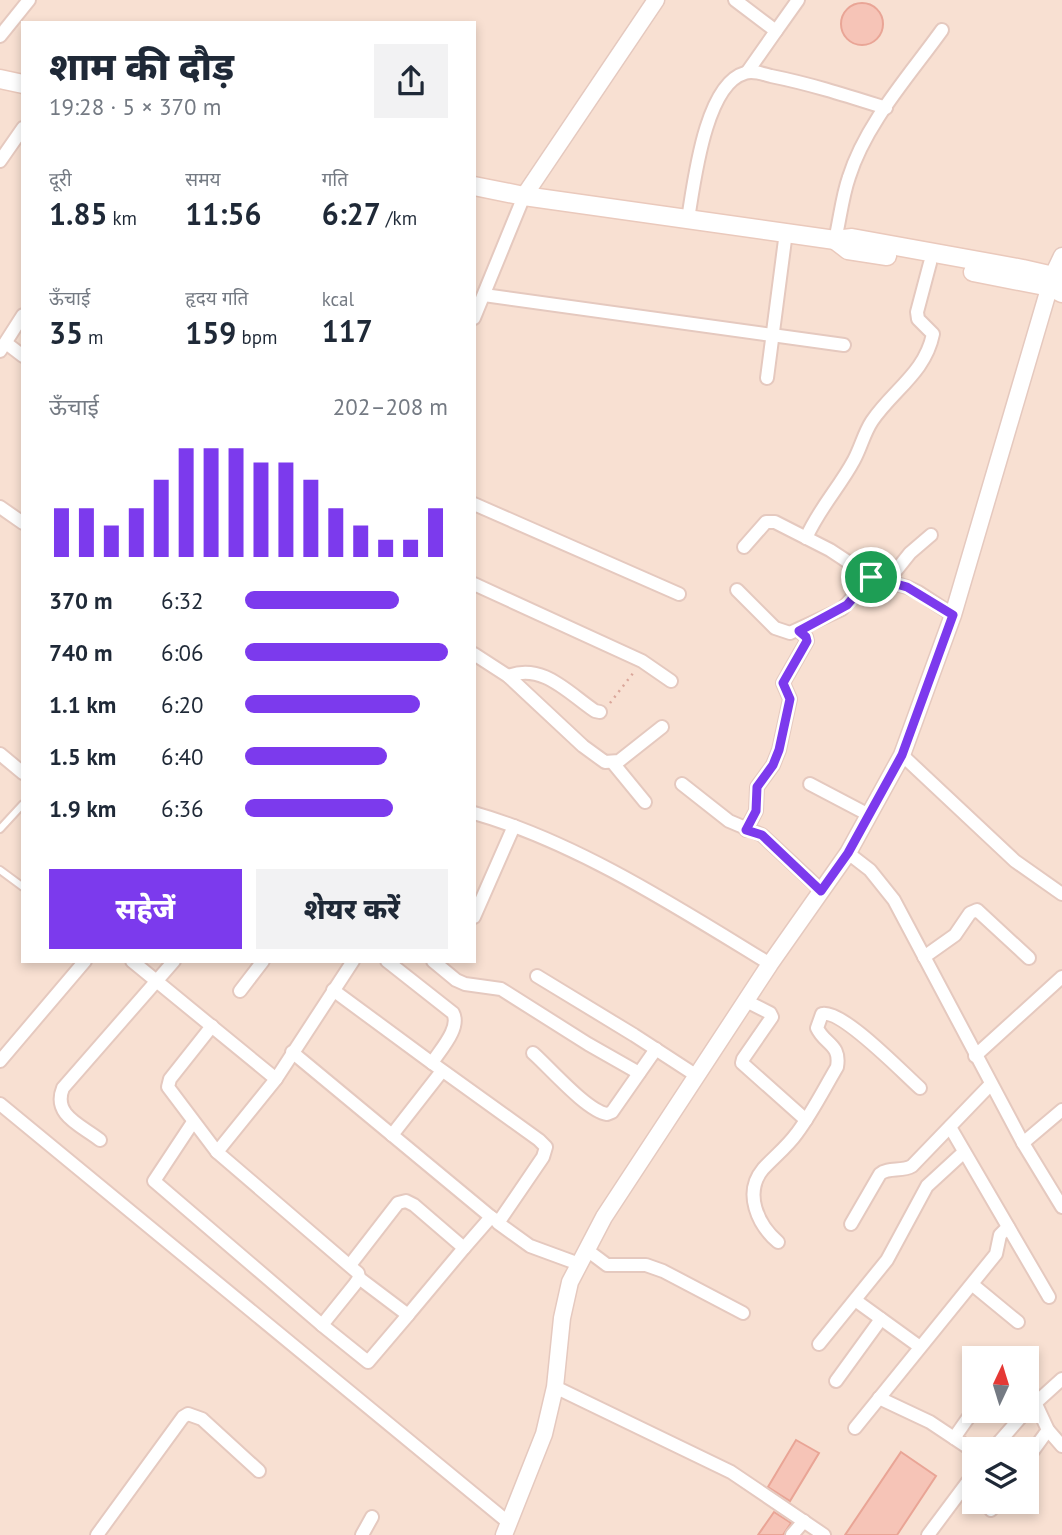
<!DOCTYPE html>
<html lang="hi">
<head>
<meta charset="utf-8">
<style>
	:root { --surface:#fff; --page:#f2f2f3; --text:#1f2937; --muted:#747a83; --accent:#7c3aed }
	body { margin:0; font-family:"PT Sans","Noto Sans Devanagari",sans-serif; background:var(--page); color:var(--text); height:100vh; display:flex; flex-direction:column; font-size:26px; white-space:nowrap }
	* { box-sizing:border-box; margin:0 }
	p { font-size:23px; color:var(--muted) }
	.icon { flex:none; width:38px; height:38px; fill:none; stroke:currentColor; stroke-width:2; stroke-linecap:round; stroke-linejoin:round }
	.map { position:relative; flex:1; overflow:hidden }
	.panel { position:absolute; left:21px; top:21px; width:455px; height:942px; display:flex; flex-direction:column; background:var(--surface); border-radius:0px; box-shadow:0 4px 10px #0003 }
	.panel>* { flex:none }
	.needle { width:46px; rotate:4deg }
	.fabs { position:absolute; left:962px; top:1346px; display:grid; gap:14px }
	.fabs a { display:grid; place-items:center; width:77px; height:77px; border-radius:0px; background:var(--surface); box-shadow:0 4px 10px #0003; font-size:35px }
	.pin { position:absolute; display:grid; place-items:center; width:60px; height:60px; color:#fff; margin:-30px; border:4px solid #fff; border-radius:50%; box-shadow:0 2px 7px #0007 }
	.round { display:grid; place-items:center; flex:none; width:74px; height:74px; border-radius:0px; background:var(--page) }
	.headline { display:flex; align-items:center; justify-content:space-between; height:119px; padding:0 28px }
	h1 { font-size:38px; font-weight:800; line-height:52px }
	.figures { display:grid; grid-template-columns:repeat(3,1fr); gap:10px; height:119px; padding:7px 28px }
	.figures div { display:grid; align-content:center }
	.figures b { font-size:30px; font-weight:800 }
	.figures small { font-size:19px; font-weight:400 }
	.figures p { font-size:19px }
	.chart { height:196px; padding:14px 28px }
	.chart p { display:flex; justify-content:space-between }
	.chart svg { width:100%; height:126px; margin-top:7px; stroke:var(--accent); stroke-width:6 }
	.action { display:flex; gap:14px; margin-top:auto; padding:14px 28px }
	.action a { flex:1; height:80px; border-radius:0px; background:var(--accent); color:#fff; font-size:28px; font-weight:800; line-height:80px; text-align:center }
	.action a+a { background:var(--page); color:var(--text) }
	ul { padding:0 28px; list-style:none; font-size:23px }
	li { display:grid; grid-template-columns:112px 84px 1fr; align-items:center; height:52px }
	li i { height:18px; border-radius:9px; background:var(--accent) }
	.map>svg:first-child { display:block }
</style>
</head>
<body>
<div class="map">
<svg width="1062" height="1535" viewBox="0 0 1062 1535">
	<rect width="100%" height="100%" fill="#feede1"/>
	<path fill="#f8e0d2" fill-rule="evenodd" d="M 0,0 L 1062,0 L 1062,1535 L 0,1535 ZM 23,23 L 474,23 L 474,961 L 23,961 ZM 975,1358 L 1027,1358 L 1027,1410 L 975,1410 ZM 975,1449 L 1027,1449 L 1027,1502 L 975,1502 Z"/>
	<g fill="#f6c4b7" stroke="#e9a596" stroke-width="2">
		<circle cx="862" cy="24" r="21"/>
		<polygon points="796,1440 819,1453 790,1501 768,1487"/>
		<polygon points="901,1452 936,1476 897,1535 845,1535"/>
		<polygon points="774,1512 791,1523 783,1535 758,1535"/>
	</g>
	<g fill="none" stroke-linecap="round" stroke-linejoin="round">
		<defs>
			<g id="service">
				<polyline points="0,829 23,804"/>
				<polyline points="0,870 23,887"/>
			</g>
			<g id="minor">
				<polyline points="735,0 776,31 748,71"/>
				<polyline points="776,31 798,0"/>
				<polyline points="0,36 29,0"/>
				<polyline points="0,161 23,128"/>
				<path d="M 688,219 C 694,183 705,84 745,73 C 753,70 763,74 771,76 C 811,84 848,96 886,108"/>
				<path d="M 835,240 C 840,219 842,197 849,177 C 866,123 909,76 942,30"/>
				<polyline points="484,295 844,345"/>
				<polyline points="474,318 524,196"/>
				<polyline points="6,343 23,356"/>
				<polyline points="0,351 23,315"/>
				<polyline points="767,378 786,232"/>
				<polyline points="474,504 679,594"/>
				<polyline points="0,507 23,523"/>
				<path d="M 806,538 C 820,507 839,488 854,460 C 861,447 864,433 872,421 C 893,390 925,373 933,334 L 918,319 L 917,312 L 930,263"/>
				<polyline points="744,547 766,522 775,522 830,550 871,577 907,587 918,592 953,615"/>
				<polyline points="886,583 910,553 931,535"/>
				<polyline points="474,584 642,661 671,681"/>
				<polyline points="737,590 775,628 790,633 842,609 871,577"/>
				<polyline points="474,654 508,676 583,746 605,762 619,761 662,727"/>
				<path d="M 508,676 C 543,663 567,692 595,711 L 600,712"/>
				<polyline points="0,754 23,773"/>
				<polyline points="902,755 1015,861 1062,894"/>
				<polyline points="613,763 645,802"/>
				<polyline points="682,784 729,821 762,835 822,891"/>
				<polyline points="810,784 869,815"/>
				<path d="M 474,813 C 577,842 680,909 770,964"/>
				<polyline points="746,830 756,811 757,787 773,765 779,750 790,699 783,683 807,641 806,637 799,631"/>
				<polyline points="848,853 870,870 894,900 1023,1143 1062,1207"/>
				<polyline points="474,917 514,826"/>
				<polyline points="924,957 955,935 970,913 977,910 1029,958"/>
				<polyline points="132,961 276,1079 217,1152 358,1273 359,1278 355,1284 322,1325 154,1181 193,1122"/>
				<polyline points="433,961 456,980 465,984 501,989 588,1044 639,1073"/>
				<polyline points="537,976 634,1035 697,1076"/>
				<path d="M 333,990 L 432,1063 C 440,1050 461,1028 453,1013 L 387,961"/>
				<polyline points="240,991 263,961"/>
				<polyline points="746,1001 770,1013 772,1017 743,1059 742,1063 806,1120"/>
				<polyline points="212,1026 170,1079 168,1087 217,1152"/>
				<polyline points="292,1052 491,1217"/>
				<path d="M 533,1053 C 550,1068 587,1111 607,1114 L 612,1112 L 656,1049"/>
				<polyline points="975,1056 1062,977"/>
				<polyline points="0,1061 85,961"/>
				<polyline points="432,1063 539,1140 546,1147 543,1157 498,1223 530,1246 579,1264"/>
				<polyline points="276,1079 353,961"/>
				<polyline points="0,1104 509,1523"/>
				<polyline points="950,1127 1049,1297"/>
				<polyline points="392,1135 442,1071"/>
				<path d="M 100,1140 C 81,1125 52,1115 63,1088 L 174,961"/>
				<polyline points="1023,1143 1062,1110"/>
				<path d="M 851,1224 L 880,1174 C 888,1167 902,1172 912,1166 L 991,1084"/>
				<path d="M 778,1242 C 758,1225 743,1193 763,1169 C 774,1157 787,1147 797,1133 C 812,1113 824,1089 837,1067 C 841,1044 825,1045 817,1028 L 822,1014 C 842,1009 903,1073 920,1088"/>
				<polyline points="464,1248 491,1217 497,1221"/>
				<polyline points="587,1250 607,1265 646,1265 663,1271 743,1313"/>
				<polyline points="350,1265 398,1203 406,1201 414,1205 464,1248 408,1315 359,1278"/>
				<polyline points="973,1285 1018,1322"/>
				<polyline points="855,1300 920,1347"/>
				<polyline points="322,1325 368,1362 408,1315"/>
				<polyline points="819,1344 887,1260 927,1186 964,1152"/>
				<polyline points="836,1381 881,1319"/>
				<polyline points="555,1387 731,1472 824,1535"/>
				<polyline points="879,1398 930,1422 975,1452"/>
				<polyline points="1035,1402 1048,1430 1062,1446"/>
				<polyline points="1031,1407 1062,1379"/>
				<polyline points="855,1428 996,1254 1000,1235 1008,1227"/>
				<polyline points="954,1438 975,1408"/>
				<polyline points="993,1449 1027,1410"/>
				<polyline points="1027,1459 1048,1430"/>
				<polyline points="991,1510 997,1502"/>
				<polyline points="97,1535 183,1417 188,1414 202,1419 259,1471"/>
				<polyline points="362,1535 372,1517"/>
				<polyline points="792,1535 804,1521"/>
				<polyline points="928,1535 975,1472"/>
			</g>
			<g id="tertiary">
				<polyline points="524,196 656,0"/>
				<polyline points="504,1535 544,1434 555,1387 562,1318 570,1282 604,1217 770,964 848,853 902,755 953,615 1053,275 1062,256"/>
			</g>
			<g id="secondary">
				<polyline points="0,79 23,84"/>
				<polyline points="474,186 524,196 835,240 852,238 1023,269 1062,278"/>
				<polyline points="835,240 848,250 887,256"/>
				<polyline points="973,272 1050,287 1062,293"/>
			</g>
		</defs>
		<use href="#service" stroke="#e5c9bf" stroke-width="10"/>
		<use href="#minor" stroke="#e5c9bf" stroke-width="16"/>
		<use href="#tertiary" stroke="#e5c9bf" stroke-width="19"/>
		<use href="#secondary" stroke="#eac9bc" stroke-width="21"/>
		<polyline stroke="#daa69a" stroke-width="2.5" stroke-dasharray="2 5" stroke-linecap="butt" points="610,703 634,672"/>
		<use href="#service" stroke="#fff" stroke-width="6"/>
		<use href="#minor" stroke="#fff" stroke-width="12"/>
		<use href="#tertiary" stroke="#fff" stroke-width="16"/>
		<use href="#secondary" stroke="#fff" stroke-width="18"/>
	</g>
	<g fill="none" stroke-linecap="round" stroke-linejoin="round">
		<defs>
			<polygon id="route" points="871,577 907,587 953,615 902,755 848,853 821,891 762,835 746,830 756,811 757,787 773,765 779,750 790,699 783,683 807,641 806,637 799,631 847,605"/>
		</defs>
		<use href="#route" stroke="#fff" stroke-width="14"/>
		<use href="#route" stroke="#7c3aed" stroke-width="9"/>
	</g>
</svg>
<div class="fabs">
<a><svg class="needle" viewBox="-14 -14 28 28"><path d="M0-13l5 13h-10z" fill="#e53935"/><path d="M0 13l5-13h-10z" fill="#747a83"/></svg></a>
<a><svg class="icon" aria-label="layers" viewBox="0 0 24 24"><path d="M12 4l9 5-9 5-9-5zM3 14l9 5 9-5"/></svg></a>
</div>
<div class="pin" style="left:871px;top:577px;background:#1e9e55"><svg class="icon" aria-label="arrive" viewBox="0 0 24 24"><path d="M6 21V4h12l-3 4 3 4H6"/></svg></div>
<section class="panel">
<div class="headline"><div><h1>शाम की दौड़</h1><p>19:28 · 5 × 370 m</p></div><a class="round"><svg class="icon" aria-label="share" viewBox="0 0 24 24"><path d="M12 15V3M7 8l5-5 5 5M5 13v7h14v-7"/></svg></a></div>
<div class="figures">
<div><p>दूरी</p><b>1.85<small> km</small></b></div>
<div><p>समय</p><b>11:56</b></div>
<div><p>गति</p><b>6:27<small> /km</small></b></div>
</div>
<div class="figures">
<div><p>ऊँचाई</p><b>35<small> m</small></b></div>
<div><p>हृदय गति</p><b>159<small> bpm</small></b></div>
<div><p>kcal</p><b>117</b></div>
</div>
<div class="chart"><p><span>ऊँचाई</span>202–208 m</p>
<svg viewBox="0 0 160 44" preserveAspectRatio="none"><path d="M5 44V27M15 44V27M25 44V33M35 44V27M45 44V17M55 44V6M65 44V6M75 44V6M85 44V11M95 44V11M105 44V17M115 44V27M125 44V33M135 44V38M145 44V38M155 44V27"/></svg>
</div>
<ul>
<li><b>370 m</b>6:32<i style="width:76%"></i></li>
<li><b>740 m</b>6:06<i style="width:100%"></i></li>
<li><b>1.1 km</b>6:20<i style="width:86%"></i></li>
<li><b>1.5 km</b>6:40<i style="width:70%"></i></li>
<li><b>1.9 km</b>6:36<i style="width:73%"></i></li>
</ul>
<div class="action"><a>सहेजें</a><a>शेयर करें</a></div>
</section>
</div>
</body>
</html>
